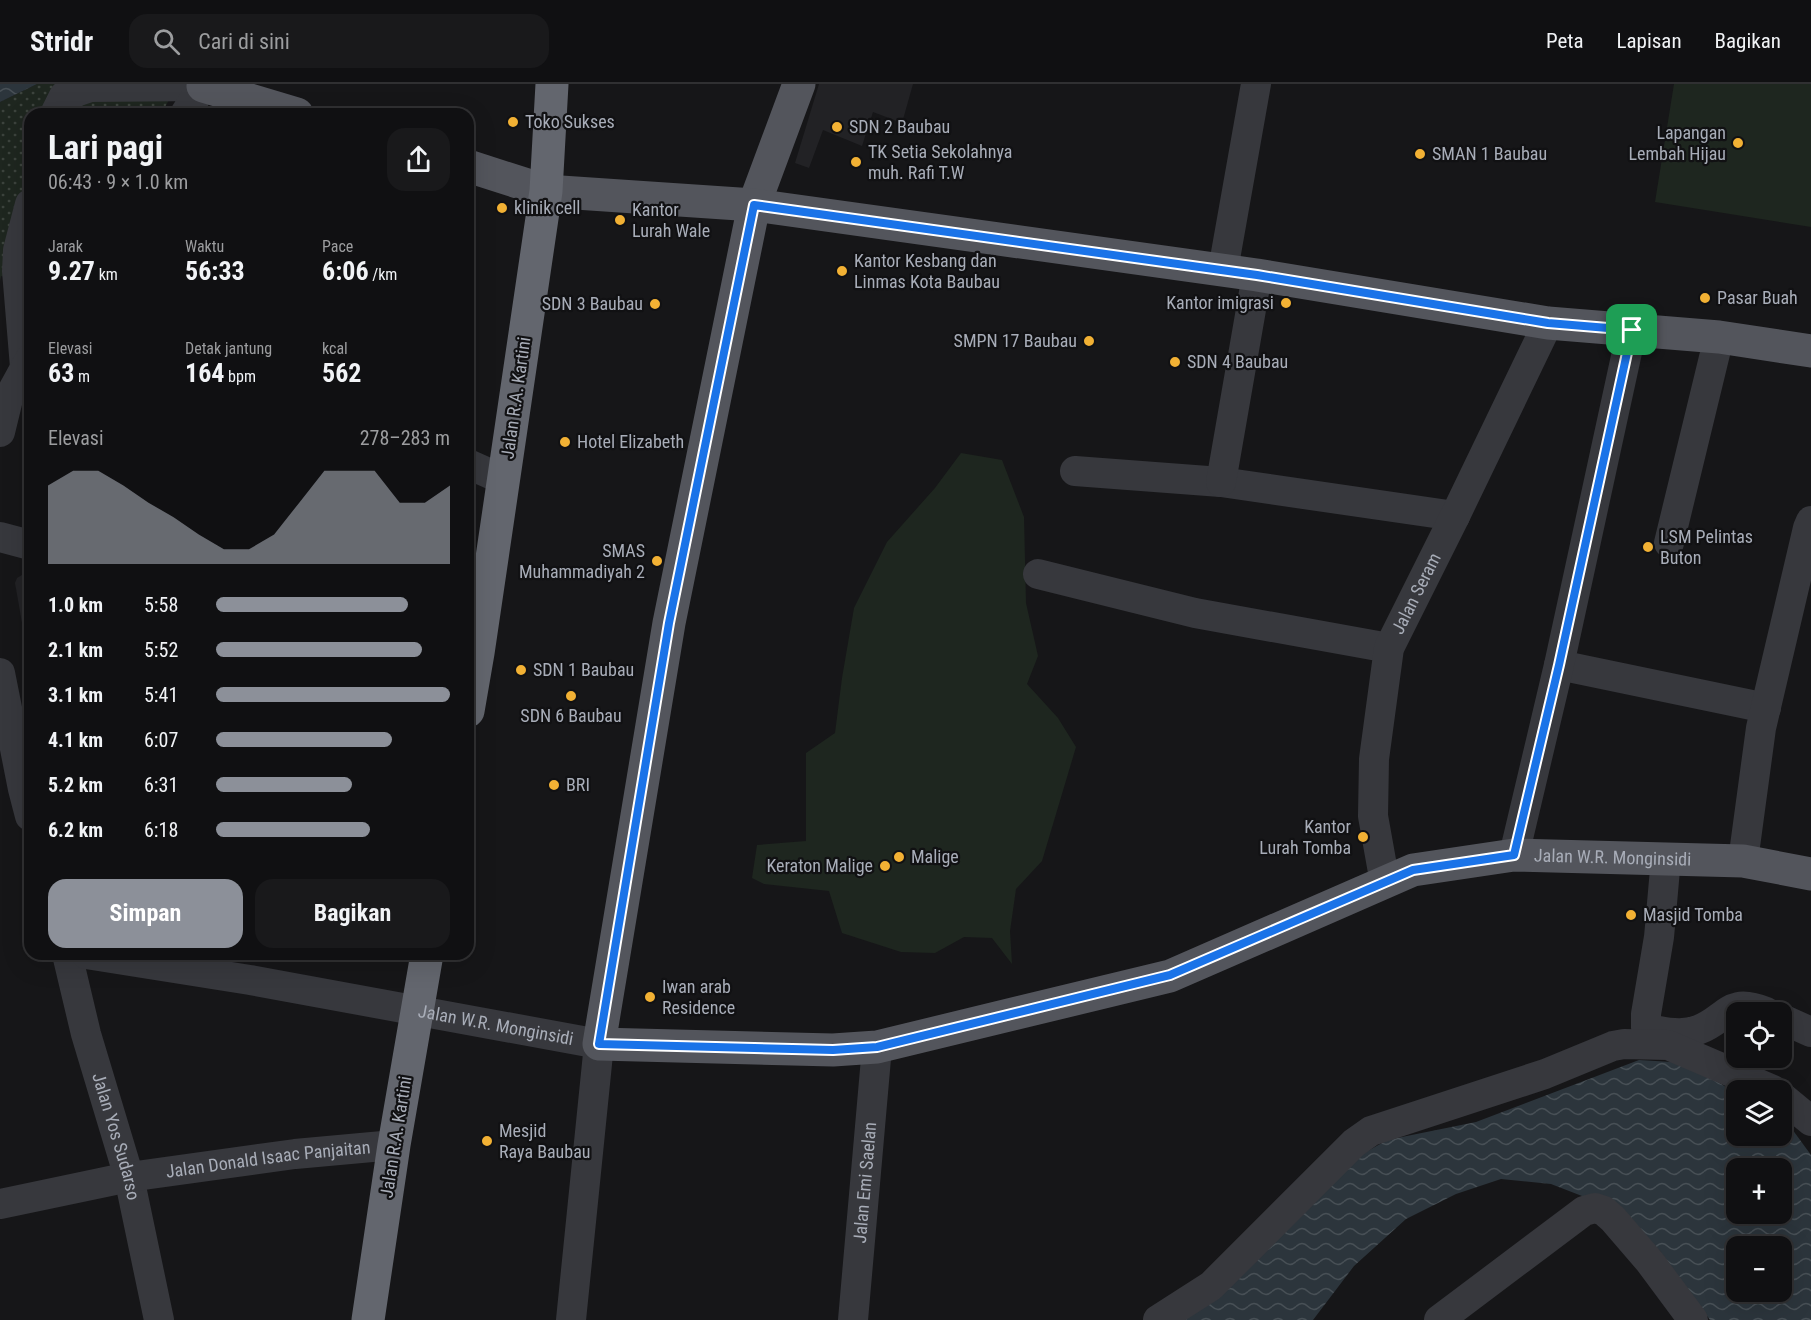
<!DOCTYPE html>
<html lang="id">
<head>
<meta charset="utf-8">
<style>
	:root { --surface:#101012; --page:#19191b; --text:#f1f3f6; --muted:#9c9d9f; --line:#303032; --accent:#8c9099 }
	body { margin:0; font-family:"Roboto Condensed",sans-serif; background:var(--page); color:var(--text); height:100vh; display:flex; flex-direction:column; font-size:22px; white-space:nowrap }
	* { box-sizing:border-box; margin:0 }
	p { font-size:20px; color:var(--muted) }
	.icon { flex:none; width:33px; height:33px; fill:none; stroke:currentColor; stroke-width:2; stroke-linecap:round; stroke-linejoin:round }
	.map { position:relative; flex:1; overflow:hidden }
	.side { position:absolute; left:24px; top:24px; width:450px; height:852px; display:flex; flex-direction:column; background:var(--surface); border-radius:18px; box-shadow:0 6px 24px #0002,0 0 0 2px var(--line) }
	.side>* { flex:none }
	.tools { position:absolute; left:1726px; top:918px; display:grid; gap:12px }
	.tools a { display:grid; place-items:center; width:66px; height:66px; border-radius:12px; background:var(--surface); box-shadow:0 6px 24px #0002,0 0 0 2px var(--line); font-size:30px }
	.pin { position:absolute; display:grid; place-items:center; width:51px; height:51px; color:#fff; margin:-26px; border-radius:12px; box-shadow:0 3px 9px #0006 }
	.round { display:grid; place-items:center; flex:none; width:63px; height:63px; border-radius:18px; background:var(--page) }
	.overview { display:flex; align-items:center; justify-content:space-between; height:102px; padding:0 24px }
	h1 { font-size:33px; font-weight:700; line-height:45px }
	.figures { display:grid; grid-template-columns:repeat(3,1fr); gap:9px; height:102px; padding:6px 24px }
	.figures div { display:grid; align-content:center }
	.figures b { font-size:26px; font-weight:700 }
	.figures small { font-size:16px; font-weight:400 }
	.figures p { font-size:16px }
	.chart { height:168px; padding:12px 24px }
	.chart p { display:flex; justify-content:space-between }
	.chart svg { width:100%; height:108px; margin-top:6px; fill:var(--accent); opacity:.7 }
	.primary-button { display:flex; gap:12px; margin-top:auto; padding:12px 24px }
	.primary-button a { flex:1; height:69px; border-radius:18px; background:var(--accent); color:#fff; font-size:24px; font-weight:700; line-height:69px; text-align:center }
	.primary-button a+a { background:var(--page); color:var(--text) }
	ul { padding:0 24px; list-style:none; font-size:20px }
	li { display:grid; grid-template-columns:96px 72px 1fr; align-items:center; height:45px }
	li i { height:15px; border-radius:8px; background:var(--accent) }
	header { display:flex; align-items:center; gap:36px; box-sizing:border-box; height:84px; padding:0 30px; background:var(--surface); border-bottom:2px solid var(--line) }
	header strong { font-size:28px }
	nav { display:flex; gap:33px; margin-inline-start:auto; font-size:21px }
	.search { width:420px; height:54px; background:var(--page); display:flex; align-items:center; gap:15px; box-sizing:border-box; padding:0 21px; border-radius:18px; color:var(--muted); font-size:22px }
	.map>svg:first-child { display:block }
</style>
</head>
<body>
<header>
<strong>Stridr</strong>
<div class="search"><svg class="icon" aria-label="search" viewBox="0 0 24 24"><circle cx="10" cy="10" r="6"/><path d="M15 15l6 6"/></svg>Cari di sini</div>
<nav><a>Peta</a><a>Lapisan</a><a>Bagikan</a></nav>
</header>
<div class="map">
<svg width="1811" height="1236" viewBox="0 0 1811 1236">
	<defs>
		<pattern id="park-dots" width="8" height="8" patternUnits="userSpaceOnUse" patternTransform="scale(1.5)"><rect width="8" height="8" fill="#1e261f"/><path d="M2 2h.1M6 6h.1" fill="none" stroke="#3c433d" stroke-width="1.8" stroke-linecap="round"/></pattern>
		<pattern id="water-waves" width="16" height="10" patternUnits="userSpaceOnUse" patternTransform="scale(1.5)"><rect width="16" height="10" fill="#2c353c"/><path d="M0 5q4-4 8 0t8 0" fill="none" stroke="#485056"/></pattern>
	</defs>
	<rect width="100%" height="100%" fill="#161618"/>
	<g fill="#222225">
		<polygon points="819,0 913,0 902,39 873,28 862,62 823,46 809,84 795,79"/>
		<polygon points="22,491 30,491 30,585 15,499 17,494"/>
	</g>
	<g fill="#1e261f">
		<polygon points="1674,0 1811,0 1811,143 1655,118"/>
		<polygon points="961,369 1002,376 1024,433 1026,519 1038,572 1027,600 1058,634 1076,663 1042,777 1016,805 1010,847 1012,880 992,854 964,853 935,869 901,868 842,849 829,807 764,800 752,794 757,761 806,757 806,669 835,649 842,594 854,524 887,458 935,404"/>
	</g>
	<polygon fill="url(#park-dots)" points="37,0 178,0 161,30 30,30 30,200 1,192 0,197 0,18"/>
	<g fill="url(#water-waves)" fill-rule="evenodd">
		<polygon points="0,0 37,0 0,18"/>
		<path d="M 1639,976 L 1688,979 L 1737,1010 L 1737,1052 L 1782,1052 L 1782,1039 L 1792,1045 L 1811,1071 L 1811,1236 L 1710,1236 L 1660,1167 L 1613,1124 L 1551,1100 L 1501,1095 L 1456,1110 L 1406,1135 L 1354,1182 L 1313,1236 L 1185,1236 L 1361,1071 L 1387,1056 L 1476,1038 ZM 1737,1084 L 1782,1084 L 1782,1130 L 1737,1130 ZM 1737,1162 L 1782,1162 L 1782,1208 L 1737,1208 Z"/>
	</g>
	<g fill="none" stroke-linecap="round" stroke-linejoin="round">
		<g stroke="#37383d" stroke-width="30">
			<polyline points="55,30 64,12 90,3 203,2"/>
			<polyline points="185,30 204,0"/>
			<polyline points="1223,186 1256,0"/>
			<polyline points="25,283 17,187 18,166 30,120"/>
			<polyline points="0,348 8,315 30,275"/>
			<polyline points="468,380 504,396"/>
			<polyline points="1075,387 1221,398 1455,432"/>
			<polyline points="1221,398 1257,191"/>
			<polyline points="0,453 30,461"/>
			<polyline points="1669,459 1719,253"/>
			<polyline points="1038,490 1195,529 1389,564"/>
			<polyline points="1559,581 1766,624"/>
			<polyline points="0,589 23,705 30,732"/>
			<polyline points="1514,771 1559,581 1632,245"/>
			<path d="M 1666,774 L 1659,853 L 1646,930 L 1646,944 C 1661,948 1683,952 1698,946 C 1728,935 1727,912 1766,928"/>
			<polyline points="1743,777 1761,644 1808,444 1811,437"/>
			<path id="s1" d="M 1385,799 L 1373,732 L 1374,675 L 1389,564 L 1455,432 L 1548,239"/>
			<path id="s2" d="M 67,870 L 86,950 L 129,1093 L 159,1236"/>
			<path id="s3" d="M 86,870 L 250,896 L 599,960 L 571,1236"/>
			<polyline points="1782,935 1811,948"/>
			<polyline points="1782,1013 1811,1037"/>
			<path id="s4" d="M 0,1120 L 129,1093 L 295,1070 L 394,1061"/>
			<path id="s5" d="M 853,1236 L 877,963"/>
			<polyline points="1158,1236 1211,1202 1354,1059 1371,1047 1545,990 1613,962 1624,960 1668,961 1773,1006"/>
			<polyline points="1439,1236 1584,1127 1595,1124 1604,1127 1613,1135 1650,1178 1693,1236"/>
		</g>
		<g stroke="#53555c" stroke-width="33">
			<path id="s6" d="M 799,0 L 754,121 L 669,539 L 599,960 L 833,966 L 877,963 L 1170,892 L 1413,786 L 1514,771 L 1743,777 L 1811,790"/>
			<polyline points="203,2 297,30"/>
			<polyline points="468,82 546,107 754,121 1257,191 1548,239 1719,253 1811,267"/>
		</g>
		<g stroke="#63666e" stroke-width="33">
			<polyline points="468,627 478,569 546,107 552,0"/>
			<polyline points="368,1236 394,1061 427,870"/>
		</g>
	</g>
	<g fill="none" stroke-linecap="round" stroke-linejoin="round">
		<defs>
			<polygon id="route" points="754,121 1257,191 1548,239 1632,246 1559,581 1514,771 1413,786 1170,891 877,963 833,966 599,960 669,539"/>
		</defs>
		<use href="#route" stroke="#fff" stroke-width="12"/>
		<use href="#route" stroke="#1a73e8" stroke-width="8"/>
	</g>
	<g fill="#f2b134" stroke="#111113" stroke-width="2">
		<circle cx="513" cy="38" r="6"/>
		<circle cx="837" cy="43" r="6"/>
		<circle cx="1738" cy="59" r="6"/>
		<circle cx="1420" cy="70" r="6"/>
		<circle cx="856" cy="78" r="6"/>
		<circle cx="502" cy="124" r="6"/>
		<circle cx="620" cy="136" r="6"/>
		<circle cx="842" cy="187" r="6"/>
		<circle cx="1705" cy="214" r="6"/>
		<circle cx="1286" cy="219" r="6"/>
		<circle cx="655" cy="220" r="6"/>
		<circle cx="1089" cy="257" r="6"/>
		<circle cx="1175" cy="278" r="6"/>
		<circle cx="565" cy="358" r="6"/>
		<circle cx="1648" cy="463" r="6"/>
		<circle cx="657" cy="477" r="6"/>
		<circle cx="521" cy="586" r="6"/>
		<circle cx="571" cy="612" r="6"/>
		<circle cx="554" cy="701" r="6"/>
		<circle cx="1363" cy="753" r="6"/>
		<circle cx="899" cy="773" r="6"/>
		<circle cx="885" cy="782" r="6"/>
		<circle cx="1631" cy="831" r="6"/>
		<circle cx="650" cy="913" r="6"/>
		<circle cx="487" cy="1057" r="6"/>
	</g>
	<g text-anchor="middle" stroke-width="4.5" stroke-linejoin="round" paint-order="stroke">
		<g font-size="18" fill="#a8adb8" stroke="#111113" text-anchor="start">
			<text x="525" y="44">Toko Sukses</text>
			<text x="849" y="49">SDN 2 Baubau</text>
			<text x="1726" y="55" text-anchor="end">Lapangan<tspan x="1726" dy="21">Lembah Hijau</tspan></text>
			<text x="868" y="74">TK Setia Sekolahnya<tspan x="868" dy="21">muh. Rafi T.W</tspan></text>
			<text x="1432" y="76">SMAN 1 Baubau</text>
			<text x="514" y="130">klinik cell</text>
			<text x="632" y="132">Kantor<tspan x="632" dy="21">Lurah Wale</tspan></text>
			<text x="854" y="183">Kantor Kesbang dan<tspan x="854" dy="21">Linmas Kota Baubau</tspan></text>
			<text x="1717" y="220">Pasar Buah</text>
			<text x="1274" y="225" text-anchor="end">Kantor imigrasi</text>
			<text x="643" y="226" text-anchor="end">SDN 3 Baubau</text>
			<text x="1077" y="263" text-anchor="end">SMPN 17 Baubau</text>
			<text x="1187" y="284">SDN 4 Baubau</text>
			<text x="577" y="364">Hotel Elizabeth</text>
			<text x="1660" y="459">LSM Pelintas<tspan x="1660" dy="21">Buton</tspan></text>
			<text x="645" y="473" text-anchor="end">SMAS<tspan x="645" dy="21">Muhammadiyah 2</tspan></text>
			<text x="533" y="592">SDN 1 Baubau</text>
			<text x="571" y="638" text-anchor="middle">SDN 6 Baubau</text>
			<text x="566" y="707">BRI</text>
			<text x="1351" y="749" text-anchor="end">Kantor<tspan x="1351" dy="21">Lurah Tomba</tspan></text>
			<text x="911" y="779">Malige</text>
			<text x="873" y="788" text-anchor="end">Keraton Malige</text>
			<text x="1643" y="837">Masjid Tomba</text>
			<text x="662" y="909">Iwan arab<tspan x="662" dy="21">Residence</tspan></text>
			<text x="499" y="1053">Mesjid<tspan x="499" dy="21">Raya Baubau</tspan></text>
		</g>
		<g font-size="18" fill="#a8adb8" stroke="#111113">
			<text transform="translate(516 314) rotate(-82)" y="6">Jalan R.A. Kartini</text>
			<text dy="6" stroke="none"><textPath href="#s1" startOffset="298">Jalan Seram</textPath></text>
			<text dy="6" stroke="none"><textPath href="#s6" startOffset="2028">Jalan W.R. Monginsidi</textPath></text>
			<text dy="6" stroke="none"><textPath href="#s3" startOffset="416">Jalan W.R. Monginsidi</textPath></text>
			<text dy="6" stroke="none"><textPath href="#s2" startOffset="189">Jalan Yos Sudarso</textPath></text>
			<text transform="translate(396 1053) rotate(-81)" y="6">Jalan R.A. Kartini</text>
			<text dy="6" stroke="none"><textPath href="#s4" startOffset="272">Jalan Donald Isaac Panjaitan</textPath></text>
			<text dy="6" stroke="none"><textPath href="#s5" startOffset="138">Jalan Emi Saelan</textPath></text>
		</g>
	</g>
</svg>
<div class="tools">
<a><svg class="icon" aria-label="locate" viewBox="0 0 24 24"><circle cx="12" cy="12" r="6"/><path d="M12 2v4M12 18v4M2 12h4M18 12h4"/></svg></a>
<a><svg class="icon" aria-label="layers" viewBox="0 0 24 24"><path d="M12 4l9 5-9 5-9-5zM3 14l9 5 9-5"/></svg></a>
<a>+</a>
<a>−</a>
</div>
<div class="pin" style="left:1632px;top:246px;background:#1e9e55"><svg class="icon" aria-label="arrive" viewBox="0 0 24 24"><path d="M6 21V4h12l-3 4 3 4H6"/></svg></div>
<section class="side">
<div class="overview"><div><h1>Lari pagi</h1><p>06:43 · 9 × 1.0 km</p></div><a class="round"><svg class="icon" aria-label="share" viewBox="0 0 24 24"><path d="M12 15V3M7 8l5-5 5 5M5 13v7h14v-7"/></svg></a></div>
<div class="figures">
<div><p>Jarak</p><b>9.27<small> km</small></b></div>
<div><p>Waktu</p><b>56:33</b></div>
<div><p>Pace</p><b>6:06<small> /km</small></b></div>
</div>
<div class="figures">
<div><p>Elevasi</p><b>63<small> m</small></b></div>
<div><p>Detak jantung</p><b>164<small> bpm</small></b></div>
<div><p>kcal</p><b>562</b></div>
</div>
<div class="chart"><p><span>Elevasi</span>278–283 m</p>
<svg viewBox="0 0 160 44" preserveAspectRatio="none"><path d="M0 44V12L10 6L20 6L30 12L40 19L50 25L60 32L70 38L80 38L90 32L100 19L110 6L120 6L130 6L140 19L150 19L160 12V44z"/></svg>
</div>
<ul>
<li><b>1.0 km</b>5:58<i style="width:82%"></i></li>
<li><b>2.1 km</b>5:52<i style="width:88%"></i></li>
<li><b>3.1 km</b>5:41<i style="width:100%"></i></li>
<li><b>4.1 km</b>6:07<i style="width:75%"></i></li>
<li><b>5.2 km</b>6:31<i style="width:58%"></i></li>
<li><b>6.2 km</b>6:18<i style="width:66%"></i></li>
</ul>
<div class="primary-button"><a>Simpan</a><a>Bagikan</a></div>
</section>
</div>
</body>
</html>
